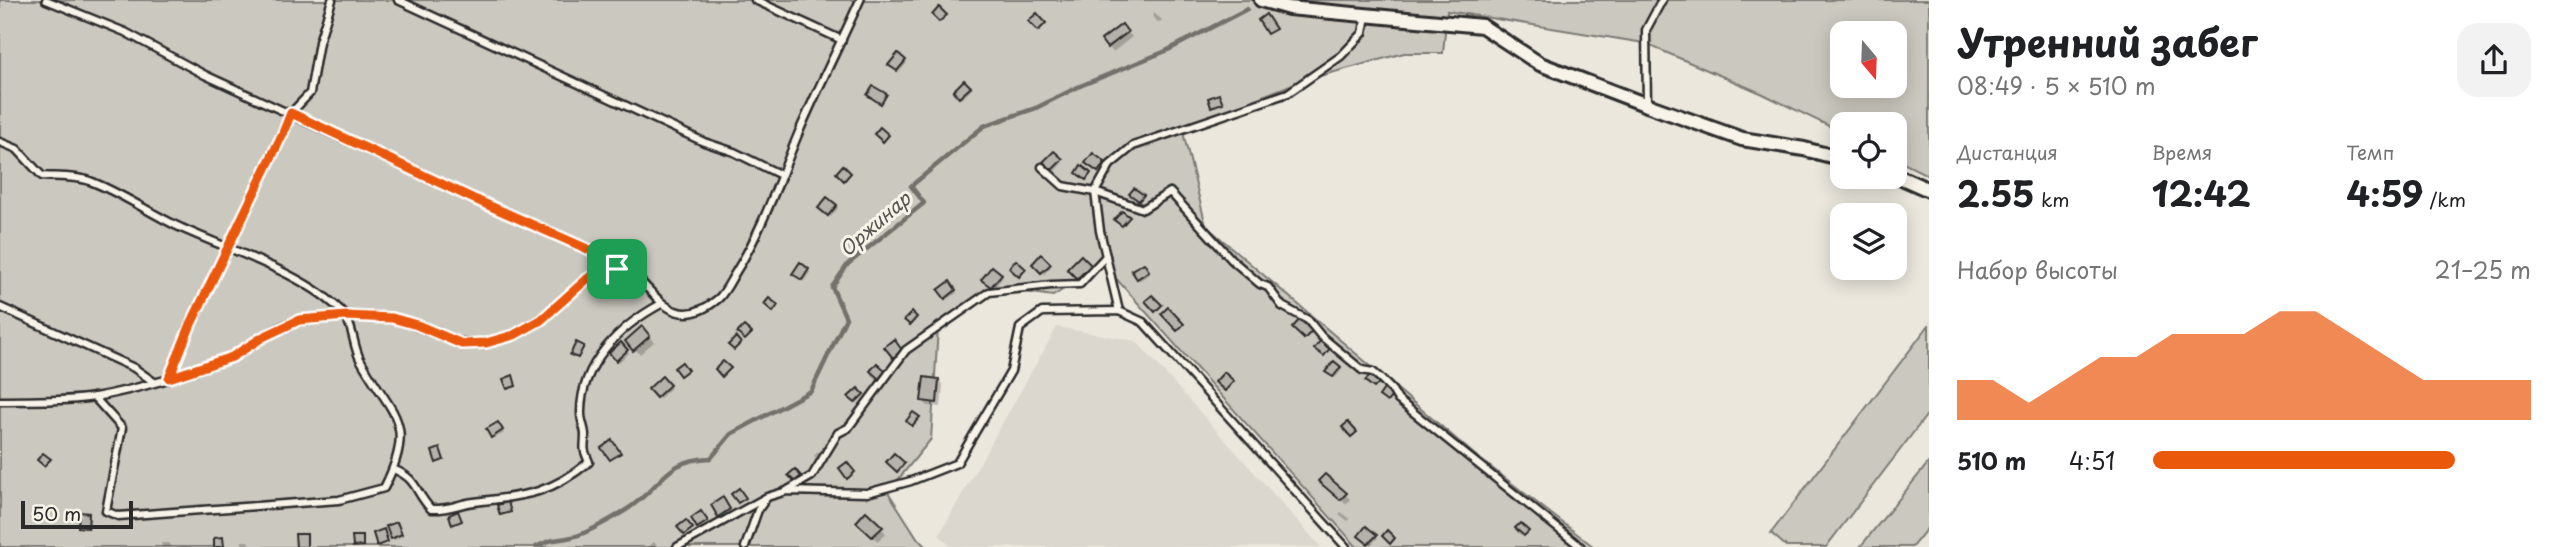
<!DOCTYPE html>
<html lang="ru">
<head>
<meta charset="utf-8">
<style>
	:root { --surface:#fff; --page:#f2f2f2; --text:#202124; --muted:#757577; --accent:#ea580c }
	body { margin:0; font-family:"Playpen Sans",sans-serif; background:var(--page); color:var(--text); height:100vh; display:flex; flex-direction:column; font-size:26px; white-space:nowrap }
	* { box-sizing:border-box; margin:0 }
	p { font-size:23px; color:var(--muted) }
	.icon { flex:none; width:38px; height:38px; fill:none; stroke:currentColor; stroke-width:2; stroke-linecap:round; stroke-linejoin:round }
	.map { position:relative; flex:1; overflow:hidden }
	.drawer { display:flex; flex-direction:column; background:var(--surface); width:630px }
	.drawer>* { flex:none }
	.needle { width:46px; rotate:161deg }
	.tools { position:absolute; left:1830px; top:21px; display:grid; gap:14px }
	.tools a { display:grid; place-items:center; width:77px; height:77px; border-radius:14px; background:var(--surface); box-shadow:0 4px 18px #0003; font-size:35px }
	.scale { position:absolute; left:21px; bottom:18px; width:112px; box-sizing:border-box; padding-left:7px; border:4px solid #2b2b2b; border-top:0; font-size:19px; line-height:24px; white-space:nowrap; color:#2b2b2b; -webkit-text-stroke:5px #f7f3e8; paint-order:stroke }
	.pin { position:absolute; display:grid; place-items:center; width:60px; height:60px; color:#fff; margin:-30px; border-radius:14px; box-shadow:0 4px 10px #0006 }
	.round { display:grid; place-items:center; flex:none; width:74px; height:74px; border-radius:21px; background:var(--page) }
	.headline { display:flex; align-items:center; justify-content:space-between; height:119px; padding:0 28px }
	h1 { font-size:38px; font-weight:700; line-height:52px }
	.stats { display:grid; grid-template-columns:repeat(3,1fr); gap:10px; height:119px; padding:7px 28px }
	.stats div { display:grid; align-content:center }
	.stats b { font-size:35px; font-weight:700 }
	.stats small { font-size:19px; font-weight:400 }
	.stats p { font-size:19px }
	.chart { height:196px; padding:14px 28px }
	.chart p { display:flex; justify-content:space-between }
	.chart svg { width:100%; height:126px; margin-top:7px; fill:var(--accent); opacity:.7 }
	ul { padding:0 28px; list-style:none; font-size:23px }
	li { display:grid; grid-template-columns:112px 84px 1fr; align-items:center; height:52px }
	li i { height:18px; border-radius:9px; background:var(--accent) }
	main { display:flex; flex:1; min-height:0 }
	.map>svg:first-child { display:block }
</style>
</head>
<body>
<main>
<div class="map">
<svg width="1929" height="547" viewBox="0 0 1929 547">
	<rect width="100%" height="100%" fill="#ebe7dd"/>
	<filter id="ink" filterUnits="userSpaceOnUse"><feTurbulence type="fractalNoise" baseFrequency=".0143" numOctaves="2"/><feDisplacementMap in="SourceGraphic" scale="14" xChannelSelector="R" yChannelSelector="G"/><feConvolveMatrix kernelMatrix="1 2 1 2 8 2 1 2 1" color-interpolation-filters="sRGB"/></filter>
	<g filter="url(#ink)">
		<polygon fill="#dbd7ce" points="1057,327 1136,341 1321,547 951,547 939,535"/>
		<g fill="#cbc8bf" stroke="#7b7a75" stroke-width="2" fill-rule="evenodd">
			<path d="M 0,0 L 1929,0 L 1929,176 L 1895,159 L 1895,124 L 1843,124 L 1843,133 L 1761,93 L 1644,43 L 1447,11 L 1443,53 L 1404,53 L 1298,82 L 1182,128 L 1206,226 L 1475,455 L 1594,547 L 1357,547 L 1103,264 L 1053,296 L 1002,289 L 938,328 L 931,439 L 888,492 L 918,539 L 926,547 L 0,547 ZM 1843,33 L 1895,33 L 1895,86 L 1843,86 Z"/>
			<polygon points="1929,325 1929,412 1826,547 1787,547 1771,533"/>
			<polygon points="1929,462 1929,526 1912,547 1860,547"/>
		</g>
		<g fill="#0003">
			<polygon points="1154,13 1162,20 1159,23 1152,16"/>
			<polygon points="1127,31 1132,37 1113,52 1108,47"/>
			<polygon points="898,56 907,63 899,72 891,65"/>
			<polygon points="964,82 971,90 962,99 955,91"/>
			<polygon points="1054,153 1063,162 1055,171 1046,162"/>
			<polygon points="828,199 838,208 831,217 820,208"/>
			<polygon points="1041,257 1051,267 1044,274 1034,264"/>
			<polygon points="1081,257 1095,271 1083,283 1069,269"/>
			<polygon points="800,265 810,272 804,281 796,275"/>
			<polygon points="1146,267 1150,274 1140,280 1138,278"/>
			<polygon points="992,269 1003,277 994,288 984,280"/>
			<polygon points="950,284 957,293 948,299 941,290"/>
			<polygon points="642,329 654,342 640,354 627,341"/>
			<polygon points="621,344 629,353 619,362 612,353"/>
			<polygon points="1334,364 1342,370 1335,378 1328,372"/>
			<polygon points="662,379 671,388 659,399 650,389"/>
			<polygon points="938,380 943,385 941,407 928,406 923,401"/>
			<polygon points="500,426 504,433 495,438 493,436"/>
			<polygon points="819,451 825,456 820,462 814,456"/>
			<polygon points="1325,476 1350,499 1346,504 1321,481"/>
			<polygon points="725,501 731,512 721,517 719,515"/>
			<polygon points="1341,512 1350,519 1348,521 1339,514"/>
			<polygon points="866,513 886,533 878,541 858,522"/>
			<polygon points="88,514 90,517 90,529 82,529 80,527"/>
			<polygon points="397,524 403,536 394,540 392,538"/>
			<polygon points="1366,528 1378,538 1371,545 1360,535"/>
			<polygon points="242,541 248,541 251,547 242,547"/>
			<polygon points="654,542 658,547 648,547"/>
			<polygon points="161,543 169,543 172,547 162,547"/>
		</g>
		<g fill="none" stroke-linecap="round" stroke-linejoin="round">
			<path stroke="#72716c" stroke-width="4.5" d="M 536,547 C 555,537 555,541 572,537 C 584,535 615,517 626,510 C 662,488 663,459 711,458 L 731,434 L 811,391 L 846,318 L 832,287 L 848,264 L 924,203 L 911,186 L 984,126 L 1036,108 L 1080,86 L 1166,51 L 1247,9"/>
		</g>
		<g fill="#b5b2ab" stroke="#2b2b2b" stroke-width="2">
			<polygon points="939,7 947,15 939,22 932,15"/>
			<polygon points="1037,13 1046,23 1038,31 1028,21"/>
			<polygon points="1266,14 1276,29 1267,34 1258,20"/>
			<polygon points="1122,24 1128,32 1107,48 1101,40"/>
			<polygon points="898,53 906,60 897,71 888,65"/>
			<polygon points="964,80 971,87 959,98 953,91"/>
			<polygon points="873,86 887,94 881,104 867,95"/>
			<polygon points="1219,94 1223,103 1211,107 1208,98"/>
			<polygon points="880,127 889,135 883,142 874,134"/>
			<polygon points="1054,151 1063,159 1052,170 1043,162"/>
			<polygon points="1093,153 1105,162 1098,172 1085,163"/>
			<polygon points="843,165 851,173 844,181 836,173"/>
			<polygon points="1081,165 1091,173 1086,180 1076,173"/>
			<polygon points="1134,188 1144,195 1139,201 1129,194"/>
			<polygon points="827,197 837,205 828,216 818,208"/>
			<polygon points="1122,211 1130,217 1122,226 1114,220"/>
			<polygon points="1041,254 1051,264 1041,273 1032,264"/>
			<polygon points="1081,255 1091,265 1077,279 1067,269"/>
			<polygon points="1016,260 1026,269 1019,277 1009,268"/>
			<polygon points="800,262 809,269 802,280 792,274"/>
			<polygon points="1144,263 1149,271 1137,279 1131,270"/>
			<polygon points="992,266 1002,274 991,287 981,280"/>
			<polygon points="950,281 956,290 945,299 938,290"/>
			<polygon points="1152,295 1162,305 1155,312 1145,301"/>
			<polygon points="769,298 778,305 773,312 764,304"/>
			<polygon points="1168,307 1184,324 1177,331 1161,314"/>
			<polygon points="912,312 917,317 910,325 904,320"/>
			<polygon points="1300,319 1312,331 1304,339 1292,328"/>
			<polygon points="642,326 650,336 633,351 625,341"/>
			<polygon points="744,326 752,333 745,340 737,333"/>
			<polygon points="736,337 741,343 734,350 728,345"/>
			<polygon points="894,339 902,350 893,358 884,347"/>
			<polygon points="1320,341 1330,348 1324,356 1314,349"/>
			<polygon points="576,342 584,346 578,358 570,355"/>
			<polygon points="621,342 628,350 616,361 609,353"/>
			<polygon points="723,361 731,368 722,377 715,369"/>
			<polygon points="1334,361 1341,367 1333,377 1325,372"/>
			<polygon points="682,362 688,370 680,376 674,368"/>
			<polygon points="877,363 886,371 879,379 870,371"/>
			<polygon points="1224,372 1234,381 1225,391 1215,382"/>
			<polygon points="1371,374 1380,382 1374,388 1365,381"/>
			<polygon points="513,375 516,386 507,389 503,379"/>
			<polygon points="662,376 670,385 656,398 648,389"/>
			<polygon points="924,377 939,379 937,403 921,401"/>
			<polygon points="858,388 864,394 855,403 848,397"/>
			<polygon points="1384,389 1393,395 1387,402 1379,396"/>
			<polygon points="913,412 920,417 912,426 906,421"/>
			<polygon points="498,422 503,430 491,438 486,429"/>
			<polygon points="1348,422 1357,432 1351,437 1342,427"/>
			<polygon points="612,440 621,453 610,460 601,448"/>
			<polygon points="440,448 444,460 436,463 432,451"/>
			<polygon points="43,453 51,459 44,466 37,460"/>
			<polygon points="894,453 905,463 897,472 886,462"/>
			<polygon points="847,462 855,472 847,479 839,468"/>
			<polygon points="795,469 801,476 795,482 788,475"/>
			<polygon points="1325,474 1347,493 1340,500 1318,481"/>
			<polygon points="739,488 746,498 738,503 731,494"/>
			<polygon points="723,497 730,509 718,517 711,505"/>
			<polygon points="508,502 511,512 500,515 497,505"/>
			<polygon points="458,511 462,521 452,525 449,515"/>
			<polygon points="701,511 708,521 697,528 691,518"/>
			<polygon points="866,511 883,527 872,537 856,522"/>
			<polygon points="79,512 89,513 88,528 78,527"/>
			<polygon points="686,520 693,528 684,535 677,527"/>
			<polygon points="397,522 402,534 391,539 386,526"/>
			<polygon points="1520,523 1529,531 1524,536 1515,528"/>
			<polygon points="1366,526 1377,535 1368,544 1358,536"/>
			<polygon points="384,529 388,542 377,546 373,533"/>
			<polygon points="1387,530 1395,538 1390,544 1382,536"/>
			<polygon points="295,534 307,534 307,547 296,547"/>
			<polygon points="352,536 363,536 363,546 353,547"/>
			<polygon points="223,537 224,547 214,547 214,538"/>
		</g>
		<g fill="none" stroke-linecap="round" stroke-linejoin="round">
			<defs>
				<g id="service">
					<polyline points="46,0 125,32 205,75 472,198 616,261 617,269"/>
					<polyline points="398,0 704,142 734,152 781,175"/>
					<polyline points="755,0 842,40"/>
					<polyline points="1647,105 1646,30 1662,0"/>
					<path d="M 0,142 L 17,149 L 42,176 C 57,177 76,176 90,181 C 119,192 147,211 175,225 C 225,249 307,273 344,314 C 353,325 353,346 360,359 C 391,415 418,421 384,488 L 339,500 L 118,516 L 106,511 L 122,428 L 94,397"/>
					<polyline points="1042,167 1063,186 1095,192 1143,209 1170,192 1232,260 1260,284 1268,287 1282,306 1308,320 1321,336 1362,370 1373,372 1380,378 1392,390 1398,400 1581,547"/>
					<polyline points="0,307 134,368 154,382"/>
					<polyline points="1119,311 1100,231 1095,192 1110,165 1133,146 1288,93 1341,56 1363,33 1366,16"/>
					<polyline points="169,378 191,324 283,133 291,113 310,93 319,42 332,0"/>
					<path d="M 0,401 C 31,400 64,402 95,397 C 134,390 193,373 229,358 C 254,347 276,323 304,320 C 333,317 364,313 393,319 C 426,325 455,350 489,342 C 507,338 524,331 540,320 C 563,305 579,279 606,269 C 647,253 659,349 719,298 C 725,292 730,282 734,275 C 762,231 779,180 799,132 C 818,88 840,44 860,0"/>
					<path d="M 393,469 C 418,479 414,491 431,509 C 450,510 457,504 474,502 C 523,496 549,495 589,462 C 582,446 585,450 585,435 C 585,429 581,421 581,414 C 580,364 620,326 661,304"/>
					<polyline points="788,490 812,476 838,433 848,428 906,350 989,292 1051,285 1080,284 1106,256"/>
					<polyline points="677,547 765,498"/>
					<polyline points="745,547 758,510 767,497 787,491 867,493 911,481 957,463 1011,371 1020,328 1042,312 1119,311 1143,322 1346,547"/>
				</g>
				<g id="minor">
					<polyline points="1261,0 1289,8 1482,26 1540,64 1647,105 1742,139 1804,149 1843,159"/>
					<polyline points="1895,175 1929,190"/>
				</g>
			</defs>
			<use href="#service" stroke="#2b2b2b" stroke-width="11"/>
			<use href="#minor" stroke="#2b2b2b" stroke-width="18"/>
			<use href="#service" stroke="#f7f3e8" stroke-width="6"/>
			<use href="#minor" stroke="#f7f3e8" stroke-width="12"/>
		</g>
	</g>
	<g fill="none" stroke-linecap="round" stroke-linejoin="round" filter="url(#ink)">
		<defs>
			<polygon id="route" points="291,113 472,198 615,261 617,269 608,267 587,279 541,320 514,335 486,343 462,344 417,325 392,318 346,316 299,320 263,337 232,357 169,378 191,324 283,133"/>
		</defs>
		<use href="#route" stroke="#fff" stroke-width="14"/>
		<use href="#route" stroke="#ea580c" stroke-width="9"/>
	</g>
	<g text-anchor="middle" stroke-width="6" stroke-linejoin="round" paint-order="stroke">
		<g font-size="19" font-style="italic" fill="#555451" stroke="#f7f3e8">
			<text transform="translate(875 224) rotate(-41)" y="7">Оржинар</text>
		</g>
	</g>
</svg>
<div class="tools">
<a><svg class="needle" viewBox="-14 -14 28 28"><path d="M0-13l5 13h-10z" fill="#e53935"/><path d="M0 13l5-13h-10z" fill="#757577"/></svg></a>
<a><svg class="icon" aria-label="locate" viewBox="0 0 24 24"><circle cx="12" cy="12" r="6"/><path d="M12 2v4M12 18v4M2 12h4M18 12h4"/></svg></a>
<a><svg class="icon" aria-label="layers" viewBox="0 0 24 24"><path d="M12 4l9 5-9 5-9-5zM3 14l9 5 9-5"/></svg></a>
</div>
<div class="scale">50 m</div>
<div class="pin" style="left:617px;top:269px;background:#1e9e55"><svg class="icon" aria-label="arrive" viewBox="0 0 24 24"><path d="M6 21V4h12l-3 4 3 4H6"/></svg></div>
</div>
<section class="drawer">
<div class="headline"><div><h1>Утренний забег</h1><p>08:49 · 5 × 510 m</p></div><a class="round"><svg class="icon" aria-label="share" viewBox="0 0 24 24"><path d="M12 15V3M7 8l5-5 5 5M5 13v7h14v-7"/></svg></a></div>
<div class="stats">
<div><p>Дистанция</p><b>2.55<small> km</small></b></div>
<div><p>Время</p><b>12:42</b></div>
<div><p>Темп</p><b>4:59<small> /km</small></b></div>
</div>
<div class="chart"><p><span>Набор высоты</span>21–25 m</p>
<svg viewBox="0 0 160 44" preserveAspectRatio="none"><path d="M0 44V30L10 30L20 38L30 30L40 22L50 22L60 14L70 14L80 14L90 6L100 6L110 14L120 22L130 30L140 30L150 30L160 30V44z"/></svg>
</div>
<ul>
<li><b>510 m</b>4:51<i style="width:80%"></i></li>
</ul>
</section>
</main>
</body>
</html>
